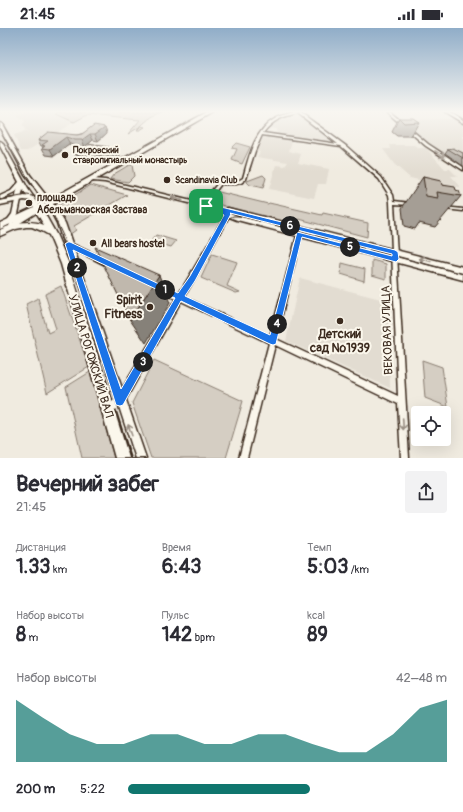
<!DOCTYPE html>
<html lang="ru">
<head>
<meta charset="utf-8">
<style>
	:root { --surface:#fff; --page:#f2f2f3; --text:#2b2b33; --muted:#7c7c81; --accent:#0f766e }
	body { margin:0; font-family:Pangolin,sans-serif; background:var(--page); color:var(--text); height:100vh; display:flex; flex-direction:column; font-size:15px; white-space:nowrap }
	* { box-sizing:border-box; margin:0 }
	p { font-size:13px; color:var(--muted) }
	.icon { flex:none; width:22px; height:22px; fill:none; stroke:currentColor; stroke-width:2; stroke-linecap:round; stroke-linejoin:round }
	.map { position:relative; height:430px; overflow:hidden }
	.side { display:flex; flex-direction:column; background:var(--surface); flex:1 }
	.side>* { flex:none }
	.fabs { position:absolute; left:411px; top:378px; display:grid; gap:8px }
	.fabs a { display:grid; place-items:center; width:40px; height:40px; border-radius:4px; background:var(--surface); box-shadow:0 4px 16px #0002; font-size:20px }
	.pin { position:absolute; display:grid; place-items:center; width:34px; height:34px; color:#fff; margin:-17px; border-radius:8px; box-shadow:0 2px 6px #0006 }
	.km { position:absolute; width:20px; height:20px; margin:-10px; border-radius:50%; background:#222; color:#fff; font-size:11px; line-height:20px; text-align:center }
	.round { display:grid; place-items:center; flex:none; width:42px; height:42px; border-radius:4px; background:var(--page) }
	.overview { display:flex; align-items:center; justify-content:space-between; height:68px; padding:0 16px }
	h1 { font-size:22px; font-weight:800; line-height:30px }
	.figures { display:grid; grid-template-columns:repeat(3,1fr); gap:6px; height:68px; padding:4px 16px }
	.figures div { display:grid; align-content:center }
	.figures b { font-size:20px; font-weight:800 }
	.figures small { font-size:11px; font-weight:400 }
	.figures p { font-size:11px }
	.chart { height:112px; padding:8px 16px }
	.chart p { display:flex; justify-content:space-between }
	.chart svg { width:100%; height:72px; margin-top:4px; fill:var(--accent); opacity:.7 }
	ul { padding:0 16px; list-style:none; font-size:13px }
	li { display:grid; grid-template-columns:64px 48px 1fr; align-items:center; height:30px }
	li i { height:10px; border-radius:5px; background:var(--accent) }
	.status { display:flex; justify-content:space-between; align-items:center; height:28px; padding:0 20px; background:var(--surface); direction:ltr }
	.status svg { height:11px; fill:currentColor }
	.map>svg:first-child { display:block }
</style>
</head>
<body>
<div class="status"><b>21:45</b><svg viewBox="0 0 49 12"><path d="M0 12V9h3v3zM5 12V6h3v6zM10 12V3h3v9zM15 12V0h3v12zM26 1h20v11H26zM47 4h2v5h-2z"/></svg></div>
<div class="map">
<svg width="463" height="430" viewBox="0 0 463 430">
	<rect width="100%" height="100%" fill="#f0ebe0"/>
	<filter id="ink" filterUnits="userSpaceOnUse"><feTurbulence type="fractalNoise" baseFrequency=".025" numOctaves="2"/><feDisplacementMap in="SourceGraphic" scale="8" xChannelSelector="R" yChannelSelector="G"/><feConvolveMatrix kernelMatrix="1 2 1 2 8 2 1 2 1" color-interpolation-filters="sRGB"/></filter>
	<g filter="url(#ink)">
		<g fill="#e2dcd1">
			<polygon points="26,84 54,84 74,94 27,123 21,123 14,107 26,103 22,97 24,97 23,95 25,94 23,91 21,92 17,87"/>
			<polygon points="301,86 333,113 332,114 277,106 278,104 276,103 276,101 269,100 278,92"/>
			<polygon points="455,91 463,96 463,139 429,117 399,92"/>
			<polygon points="263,109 292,113 289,123 301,126 298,135 329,141 326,156 318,156 314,170 269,161 276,137 285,138 288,134 257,129 260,124 257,123"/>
			<polygon points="390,117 414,117 418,120 426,120 445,141 450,141 457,148 451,148 461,159 446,158 410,150 394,136 383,121 391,121"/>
			<polygon points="300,250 388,273 390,360 286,313"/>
		</g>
		<g fill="#d5cec3" stroke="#887c70">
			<path d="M 59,84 L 165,84 C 155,85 147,92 141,98 L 145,99 L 140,102 L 137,102 L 141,98 L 128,106 L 140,92 L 87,87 L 74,94 L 56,86 Z"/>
			<polygon points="236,115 250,119 242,136 232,132 237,121 231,120"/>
			<polygon points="129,137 132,137 134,148 128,154 110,151 114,146"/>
			<polygon points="263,147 266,150 263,160 250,157 247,154 247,153"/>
			<polygon points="91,157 127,167 74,198 76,202 69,207 63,191 55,179"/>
			<polygon points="219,164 268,176 269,175 322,187 323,185 368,195 367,209 299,191 297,198 210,174"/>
			<polygon points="156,207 176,213 171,219 151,213"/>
			<polygon points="212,226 237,234 227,258 240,264 236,265 201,250"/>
			<polygon points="372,232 386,236 386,251 372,247"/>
			<polygon points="342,235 365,241 364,253 341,246"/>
			<polygon points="61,258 89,339 47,365 26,276 38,270 48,305 56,301 45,266"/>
			<polygon points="154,332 243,373 226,430 151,430 132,375"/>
			<polygon points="422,332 442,339 448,379 425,370"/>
			<polygon points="90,344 114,430 82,430 66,359"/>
		</g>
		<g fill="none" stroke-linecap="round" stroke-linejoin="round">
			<defs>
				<g id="minor">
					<path d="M 294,84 L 302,84 L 301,85 L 346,118 L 381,149 L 393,167 L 394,173 L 411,175 L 413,176 L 411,177 L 394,176 L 409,430 L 401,430 L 398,376 L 275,317 L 247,430 L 239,430 L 269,315 L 181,273 L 123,376 L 111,385 L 108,386 L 105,385 L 104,382 L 105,379 L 117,370 L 176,271 L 157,262 L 156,260 L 157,258 L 159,257 L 161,258 L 179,266 L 226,186 L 228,184 L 230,186 L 184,269 L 270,309 L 299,200 L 299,199 L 303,199 L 303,200 L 276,311 L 398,368 L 390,174 L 389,167 L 379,151 L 341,118 L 262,107 L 255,123 L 246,151 L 241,155 L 236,156 L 221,156 L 204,178 L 202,178 L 200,177 L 219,154 L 236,154 L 243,150 C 249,129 254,104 273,92 C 279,88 287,86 294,84 ZM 299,85 L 299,86 L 338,116 L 263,105 C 273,92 283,88 299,85 Z"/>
					<polygon points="443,179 463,181 463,183 445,181 443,180"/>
					<polygon points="68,214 109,233 110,235 109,237 105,237 66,217 65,216 66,215"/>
				</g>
				<g id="tertiary">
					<polygon points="387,84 390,84 428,116 463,139 463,142 426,118"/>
					<polygon points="93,151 105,152 208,177 238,188 463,246 463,252 237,192 204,179 105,154 93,153 89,154 87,153"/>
					<polygon points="19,154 23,154 23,155 15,165 0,172 0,168 11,163"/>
					<polygon points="24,168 32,169 35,171 32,173 24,172 0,177 0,173"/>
					<polygon points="228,180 463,239 463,245 226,183 225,182"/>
				</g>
				<g id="secondary">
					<polygon points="445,84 450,84 463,92 463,95"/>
					<path d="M 0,95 L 2,96 L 30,147 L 52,175 L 12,200 L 9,198 L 10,196 L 7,196 L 6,194 L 12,186 L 19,154 L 0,118 L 0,113 L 2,114 L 28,161 L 40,178 L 45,174 L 25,147 L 0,100 ZM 23,162 L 35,181 L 12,195 L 18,186 Z"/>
				</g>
				<path id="primary" d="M 207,84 L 213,84 L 53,176 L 65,195 L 146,430 L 132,430 L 57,195 L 48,178 L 42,181 L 56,206 L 69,236 L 129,430 L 115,430 L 61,236 L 49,207 L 42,203 L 32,199 L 26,199 L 16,201 L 0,208 L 0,202 C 14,195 29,191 44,197 L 36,184 L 0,201 L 0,195 L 47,173 Z"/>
			</defs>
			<use href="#minor" stroke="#3b2a1e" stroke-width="3"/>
			<use href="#tertiary" stroke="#3b2a1e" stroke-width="3"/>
			<use href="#secondary" stroke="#3b2a1e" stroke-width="3"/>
			<use href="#primary" stroke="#3b2a1e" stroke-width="3"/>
			<use href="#minor" fill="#fbf7ec" fill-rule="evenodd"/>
			<use href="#tertiary" fill="#fbf7ec" fill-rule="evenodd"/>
			<use href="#secondary" fill="#fbf7ec" fill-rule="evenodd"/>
			<use href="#primary" fill="#fbf7ec" fill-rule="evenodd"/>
			<g stroke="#3b2a1e" stroke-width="1">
				<polyline points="0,102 39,169 51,182 63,208 102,327"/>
				<polyline points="0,172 27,167 39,169"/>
				<polyline points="60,210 69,220 114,241"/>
				<path d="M 155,261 C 166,267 176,269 187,262 L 226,192 L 233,188 L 240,188 L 463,246"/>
			</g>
			<polyline stroke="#3b2a1e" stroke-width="1.5" points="101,326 135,430"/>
		</g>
		<g fill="#a59e95" stroke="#3b2a1e">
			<polygon points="399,90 419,94 411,108 397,108 392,104"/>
			<polygon points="105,99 107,105 98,113 93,112 88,116 120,129 107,136 100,133 98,135 78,132 75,126 85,119 78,119 70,116 54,128 46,127 42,120 43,119 43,118 41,118 38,112 77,107"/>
			<polygon points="448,121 463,125 463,138 445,125"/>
			<polygon points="423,149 456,162 461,168 435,199 419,195 415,201 404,198 402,180"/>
		</g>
		<g fill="#868179" stroke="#3b2a1e">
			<polygon points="105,99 107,105 98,113 95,106"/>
			<polygon points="90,106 93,112 85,119 82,112"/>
			<polygon points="66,109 70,116 54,128 50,121"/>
			<polygon points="118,123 120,129 107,136 105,130"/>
			<polygon points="97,127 100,133 98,135 95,129"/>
			<polygon points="159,247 170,275 146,315 130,292"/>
		</g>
		<g fill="#c0b8ad" stroke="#3b2a1e">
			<polygon points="399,90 413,90 419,94 404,95"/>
			<polygon points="94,97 105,99 95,106 90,106 82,112 75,112 66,109 50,121 42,120 45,118 42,117 48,113 38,112 48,104 77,107 82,106"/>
			<polygon points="88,116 109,119 118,123 105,130 97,127 95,129 75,126"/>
			<polygon points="453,120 463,125 463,130 448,121"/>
			<polygon points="423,149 441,153 442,157 455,159 456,162 459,163 461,168 437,164 438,170 426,168"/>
			<polygon points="95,219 159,247 130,292"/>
		</g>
		<defs><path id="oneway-shaft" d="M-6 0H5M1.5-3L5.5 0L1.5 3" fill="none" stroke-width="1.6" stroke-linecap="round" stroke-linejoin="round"/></defs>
		<g stroke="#9b9085">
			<use href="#oneway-shaft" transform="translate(440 126) rotate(33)"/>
			<use href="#oneway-shaft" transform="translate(177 171) rotate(-166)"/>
			<use href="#oneway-shaft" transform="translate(425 232) rotate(-166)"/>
			<use href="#oneway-shaft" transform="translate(403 396) rotate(87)"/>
			<use href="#oneway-shaft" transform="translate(130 402) rotate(-109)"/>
		</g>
	</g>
	<linearGradient id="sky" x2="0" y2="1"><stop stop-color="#90adc8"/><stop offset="0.58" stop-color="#f8f6f1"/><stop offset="1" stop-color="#f8f6f1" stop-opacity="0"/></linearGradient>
	<rect width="463" height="144" fill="url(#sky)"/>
	<path fill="#1a73e8" stroke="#fff" fill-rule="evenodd" d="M 206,176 L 225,180 L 395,222 L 398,224 L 399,231 L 396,234 L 302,209 L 276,316 L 273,317 L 270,316 L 181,273 L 123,377 L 120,378 L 116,377 L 65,216 L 68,214 L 70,214 L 178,265 L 190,248 L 224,187 L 204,180 L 203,178 ZM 230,185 L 392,226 L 392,228 L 297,204 L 270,307 L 185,268 L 195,253 L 231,186 ZM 73,222 L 175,270 L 121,361 Z"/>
	<g fill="#3b2a1e" stroke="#fbf7ec" stroke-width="1.5">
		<circle cx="65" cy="127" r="4"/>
		<circle cx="167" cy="152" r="4"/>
		<circle cx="29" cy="175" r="4"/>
		<circle cx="93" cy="215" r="4"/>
		<circle cx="150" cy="279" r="4"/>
		<circle cx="340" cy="293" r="4"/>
	</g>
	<g text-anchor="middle" stroke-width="4" stroke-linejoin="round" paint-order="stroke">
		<g font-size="9" font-weight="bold" fill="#3b2a1e" stroke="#fbf7ec" text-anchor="start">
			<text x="73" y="125">Покровский<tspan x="73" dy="10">ставропигиальный монастырь</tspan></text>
			<text x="175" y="155">Scandinavia Club</text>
		</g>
		<g font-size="10" font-weight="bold" fill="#3b2a1e" stroke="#fbf7ec" text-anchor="start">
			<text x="37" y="173">площадь<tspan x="37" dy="12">Абельмановская Застава</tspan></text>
			<text x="101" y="219">All bears hostel</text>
		</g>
		<g font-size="12" font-weight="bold" fill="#3b2a1e" stroke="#fbf7ec" text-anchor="end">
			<text x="142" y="276">Spirit<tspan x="142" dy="14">Fitness</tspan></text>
			<text x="340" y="310" text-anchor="middle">Детский<tspan x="340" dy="14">сад №1939</tspan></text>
		</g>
		<g font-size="12" fill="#3b2a1e" stroke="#fbf7ec">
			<text transform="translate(387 302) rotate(-92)" y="4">ВЕКОВАЯ УЛИЦА</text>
			<text transform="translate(91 328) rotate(73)" y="4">УЛИЦА РОГОЖСКИЙ ВАЛ</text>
		</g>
	</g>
</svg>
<div class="fabs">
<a><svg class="icon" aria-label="locate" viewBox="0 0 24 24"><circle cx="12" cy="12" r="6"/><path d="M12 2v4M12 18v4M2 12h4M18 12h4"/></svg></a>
</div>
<div class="pin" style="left:206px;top:178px;background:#1e9e55"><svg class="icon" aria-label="arrive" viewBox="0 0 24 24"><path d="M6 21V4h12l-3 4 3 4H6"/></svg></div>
<b class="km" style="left:165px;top:262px">1</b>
<b class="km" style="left:77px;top:240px">2</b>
<b class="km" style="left:143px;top:334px">3</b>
<b class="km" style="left:277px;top:296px">4</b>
<b class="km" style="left:350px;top:219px">5</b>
<b class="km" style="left:290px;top:198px">6</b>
</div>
<section class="side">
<div class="overview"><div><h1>Вечерний забег</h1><p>21:45</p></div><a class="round"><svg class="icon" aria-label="share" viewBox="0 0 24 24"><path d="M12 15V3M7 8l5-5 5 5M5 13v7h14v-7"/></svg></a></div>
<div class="figures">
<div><p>Дистанция</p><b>1.33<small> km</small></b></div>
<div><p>Время</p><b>6:43</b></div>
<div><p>Темп</p><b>5:03<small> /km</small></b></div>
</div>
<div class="figures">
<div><p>Набор высоты</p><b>8<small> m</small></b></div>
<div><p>Пульс</p><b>142<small> bpm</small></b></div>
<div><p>kcal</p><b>89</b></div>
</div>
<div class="chart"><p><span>Набор высоты</span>42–48 m</p>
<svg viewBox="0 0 160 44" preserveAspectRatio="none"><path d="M0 44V6L10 17L20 27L30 33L40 33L50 27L60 27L70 33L80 33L90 27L100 27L110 33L120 38L130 38L140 27L150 11L160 6V44z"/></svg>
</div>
<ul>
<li><b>200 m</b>5:22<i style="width:57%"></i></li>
</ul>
</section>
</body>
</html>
